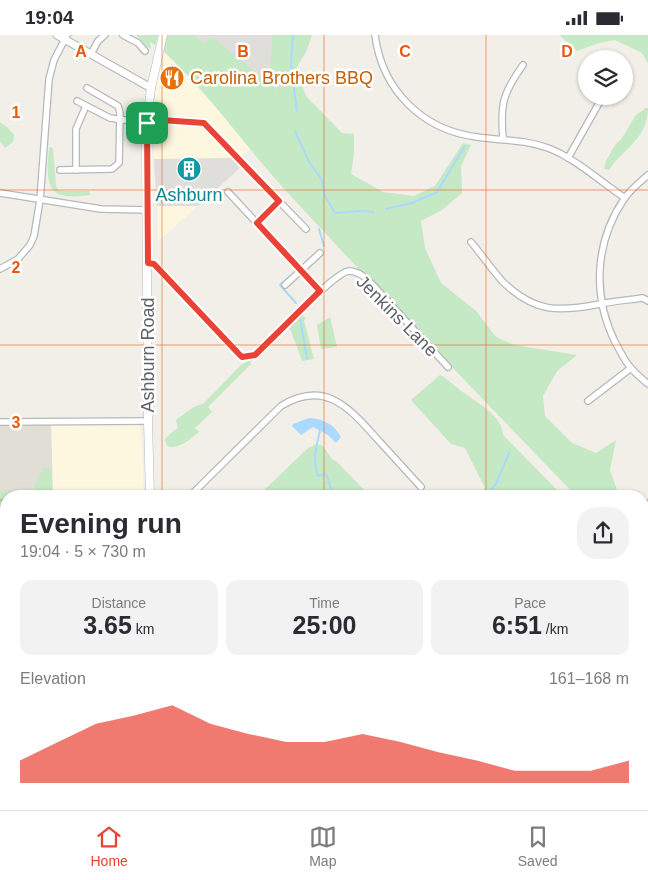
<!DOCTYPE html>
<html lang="en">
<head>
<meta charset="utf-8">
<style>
	:root { --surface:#fff; --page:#f2f2f3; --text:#2b2b33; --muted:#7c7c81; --line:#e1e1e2; --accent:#ea4335 }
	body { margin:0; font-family:Arial,sans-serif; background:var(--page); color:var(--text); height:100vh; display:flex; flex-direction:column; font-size:19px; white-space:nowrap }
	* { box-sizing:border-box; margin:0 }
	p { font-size:16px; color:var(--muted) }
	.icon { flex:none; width:28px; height:28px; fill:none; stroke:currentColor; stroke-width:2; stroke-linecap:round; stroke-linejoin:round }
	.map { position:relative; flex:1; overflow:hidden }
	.panel { position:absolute; left:0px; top:455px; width:649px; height:320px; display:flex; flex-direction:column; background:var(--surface); border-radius:20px 20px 0 0; box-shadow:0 1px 4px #0004 }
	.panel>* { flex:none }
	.tools { position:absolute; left:578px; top:15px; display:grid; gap:10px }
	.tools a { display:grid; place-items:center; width:55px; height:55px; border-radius:50%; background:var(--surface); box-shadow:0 1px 4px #0004; font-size:25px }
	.pin { position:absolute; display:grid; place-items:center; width:42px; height:42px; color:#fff; margin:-21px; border-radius:10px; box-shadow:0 2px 8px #0006 }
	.round { display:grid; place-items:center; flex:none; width:52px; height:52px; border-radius:20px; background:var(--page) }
	.headline { display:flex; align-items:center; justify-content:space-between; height:85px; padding:0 20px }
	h1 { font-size:28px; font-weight:700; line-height:38px }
	.figures { display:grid; grid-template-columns:repeat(3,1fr); gap:8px; height:85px; padding:5px 20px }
	.figures div { display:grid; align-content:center; border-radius:12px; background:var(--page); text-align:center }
	.figures b { font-size:25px; font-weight:700 }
	.figures small { font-size:14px; font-weight:400 }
	.figures p { font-size:14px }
	.chart { height:140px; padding:10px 20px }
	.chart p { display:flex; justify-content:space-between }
	.chart svg { width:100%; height:90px; margin-top:5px; fill:var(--accent); opacity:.7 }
	.status { display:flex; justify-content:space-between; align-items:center; height:35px; padding:0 25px; background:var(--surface); direction:ltr }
	.status svg { height:14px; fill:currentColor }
	.tab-bar { display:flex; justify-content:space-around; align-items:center; height:70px; border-top:1px solid var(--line); background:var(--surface); font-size:14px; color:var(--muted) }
	.tab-bar a { display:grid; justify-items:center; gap:2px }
	.tab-bar .on { color:var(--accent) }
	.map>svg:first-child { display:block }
</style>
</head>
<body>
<div class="status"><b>19:04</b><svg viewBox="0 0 49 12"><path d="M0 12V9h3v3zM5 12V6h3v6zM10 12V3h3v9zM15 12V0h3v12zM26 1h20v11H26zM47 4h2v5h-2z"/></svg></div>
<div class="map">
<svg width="648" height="775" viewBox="0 0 648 775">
	<rect width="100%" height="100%" fill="#f1efe8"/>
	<g fill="#fef7e0">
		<polygon points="162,15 195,49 251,113 237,126 235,123 154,124 151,75"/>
		<polygon points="157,171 198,171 158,206"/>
		<polygon points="135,388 141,393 144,461 53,461 51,389"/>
	</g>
	<g fill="#e0deda">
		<polygon points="194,0 282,0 275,71 210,2 204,8"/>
		<polygon points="235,123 242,131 198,171 157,171 154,124"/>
	</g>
	<polygon fill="#e1ded6" points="51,389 53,461 6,461 6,620 0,620 0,391"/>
	<g fill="#c5e8c5">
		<polygon points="136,0 157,0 158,1 155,10 150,7 151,14 149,13"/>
		<path d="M 165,0 L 194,0 L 204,8 L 210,2 L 212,4 L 215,4 L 276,55 L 279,47 L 275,49 C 267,40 272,12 273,0 L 312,0 L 307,15 L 296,34 L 306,61 L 342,98 L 354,99 L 354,118 L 351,139 L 383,157 L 414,161 L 435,151 L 463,108 L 471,110 L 461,131 L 462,158 L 442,175 L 421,186 L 425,213 L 441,248 L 476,276 L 496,302 L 514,310 L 577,320 L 557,336 L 543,361 L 545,381 L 572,408 L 596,418 L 616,405 L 610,435 L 619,461 L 576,461 C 479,360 382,260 287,157 C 244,110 209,58 162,15 Z"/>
		<polygon points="559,0 648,0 648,28 642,18 615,5 599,8 577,16"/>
		<path d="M 646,73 L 648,73 C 648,104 623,113 609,135 L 604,134 L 606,126 L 615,110 L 622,103 L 636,80 Z"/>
		<polygon points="0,87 8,93 14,100 13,107 5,113 0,106"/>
		<path d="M 51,112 L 53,114 L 56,151 L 59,156 L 89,156 L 90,160 C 45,167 46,149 49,113 Z"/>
		<polygon points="301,278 306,284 304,285 314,324 302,326 291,296 287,292"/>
		<polygon points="330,282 337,312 321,314 317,290"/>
		<path d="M 250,325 L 251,329 L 208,372 L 212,377 L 195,393 L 199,397 C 190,404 179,415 167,411 L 165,404 L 171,398 L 178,393 L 176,385 L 192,373 L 204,368 L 241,330 Z"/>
		<path d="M 440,340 C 448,344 453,350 460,355 C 475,367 502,379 503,400 L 563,461 L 479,461 L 485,453 L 465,413 L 451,409 L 411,365 Z"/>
		<polygon points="317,409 323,411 332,424 337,427 370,461 258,461 308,413"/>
		<polygon points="48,432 52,437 52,461 6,461 6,557 0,557 0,457 35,454 35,447 38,447 42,434"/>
		<polygon points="643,486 648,487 648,538 643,532"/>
		<polygon points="643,543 648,549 648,599 643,593"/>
		<polygon points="33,769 99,769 105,775 32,775"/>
		<polygon points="317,769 375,769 374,775 316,775"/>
	</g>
	<path fill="#aadaff" d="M 309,383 C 323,384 334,389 341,402 L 336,408 L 328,400 L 313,392 L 301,400 L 292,391 L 293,389 Z"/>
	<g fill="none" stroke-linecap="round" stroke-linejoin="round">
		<g stroke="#aadaff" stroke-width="2">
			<polyline points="293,0 291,30 297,76"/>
			<polyline points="295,96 309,127 322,145 325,161 335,178 359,176 374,177"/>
			<polyline points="386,174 412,168 437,157 465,111"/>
			<polyline points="319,194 324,211"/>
			<polyline points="287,244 280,250 296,268"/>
			<polyline points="300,283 307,324"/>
			<path d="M 320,395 C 316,415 312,421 318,441 L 324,439 L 327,441 L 333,461"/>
			<polyline points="486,461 496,449 509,418"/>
			<polyline points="331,775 334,769"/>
		</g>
		<defs>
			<g id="minor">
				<polyline points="123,0 138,8 145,16"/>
				<path d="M 375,0 C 382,55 422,95 477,102 C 503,106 523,104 548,113 C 575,123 601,147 625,163"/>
				<polyline points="91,19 98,6 105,0"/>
				<polyline points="77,66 110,83 147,88"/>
				<polyline points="147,84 204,89 306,194"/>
				<path d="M 503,103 C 500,69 503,58 523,30"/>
				<polyline points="568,123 603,61"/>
				<polyline points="60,135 112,134 119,128 120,78 118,71 87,53"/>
				<polyline points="76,135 76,94 86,71"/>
				<path d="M 648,140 C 640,147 630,155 624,164 C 595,207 592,260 615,307 C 620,315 624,326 631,333 C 636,339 642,344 648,349"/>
				<polyline points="228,157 320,256"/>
				<polyline points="0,158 101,174 148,175"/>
				<polyline points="257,188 279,166"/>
				<path d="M 471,207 C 482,220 492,235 503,247 C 535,278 559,277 600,269 C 614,266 628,265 643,263 L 648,266"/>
				<path d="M 148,228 L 154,229 L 238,319 C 245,324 252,323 259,317 C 274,303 334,237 349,236 C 359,236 365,243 372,249 L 448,332"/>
				<polyline points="0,234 18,224 30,210 34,201 40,165 49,44 54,25 67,0"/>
				<polyline points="285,250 320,218"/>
				<polyline points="588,366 631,333"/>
				<polyline points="0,387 148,386"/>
				<path d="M 190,461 L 281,371 C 326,343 351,375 379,406 C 393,421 407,437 421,452"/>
				<polyline points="0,664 6,664"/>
				<polyline points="642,677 644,686 644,740"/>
				<polyline points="0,726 6,719"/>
				<polyline points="153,769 159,771"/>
				<polyline points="413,775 413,769"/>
				<polyline points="558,775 564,769"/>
			</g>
			<polyline id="tertiary" points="57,0 151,53"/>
			<g id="secondary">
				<polyline points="150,461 148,386 146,96 151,53 163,0"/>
				<polyline points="215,775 215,769"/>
			</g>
		</defs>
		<use href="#minor" stroke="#b5b8bc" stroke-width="8"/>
		<use href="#tertiary" stroke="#b5b8bc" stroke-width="9"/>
		<use href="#secondary" stroke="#b6babf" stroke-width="9"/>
		<use href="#minor" stroke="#fff" stroke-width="5.5"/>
		<use href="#tertiary" stroke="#fff" stroke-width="7"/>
		<use href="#secondary" stroke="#fff" stroke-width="8"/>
	</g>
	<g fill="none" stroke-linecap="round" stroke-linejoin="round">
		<defs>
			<polygon id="route" points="147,84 204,88 279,166 257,188 320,256 255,320 242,322 238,318 154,229 148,228"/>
		</defs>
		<use href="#route" stroke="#fff" stroke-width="10"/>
		<use href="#route" stroke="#ea4335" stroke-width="6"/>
	</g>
	<path fill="none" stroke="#e8590c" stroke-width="1" stroke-opacity="0.55" d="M 162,0 L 162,461M 324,0 L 324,461M 486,0 L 486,461M 0,155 L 648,155M 0,310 L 648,310M 0,465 L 6,465M 642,465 L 648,465M 0,620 L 6,620M 642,620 L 648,620M 162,769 L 162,775M 324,769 L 324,775M 486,769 L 486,775"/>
	<defs>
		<symbol id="restaurant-disc" viewBox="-11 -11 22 22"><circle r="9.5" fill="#e8710a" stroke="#fff"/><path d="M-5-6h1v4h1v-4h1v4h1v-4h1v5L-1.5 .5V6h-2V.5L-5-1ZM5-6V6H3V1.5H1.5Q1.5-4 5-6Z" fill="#fff"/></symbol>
		<symbol id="building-disc" viewBox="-11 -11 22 22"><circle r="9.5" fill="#0f9aa8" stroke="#fff"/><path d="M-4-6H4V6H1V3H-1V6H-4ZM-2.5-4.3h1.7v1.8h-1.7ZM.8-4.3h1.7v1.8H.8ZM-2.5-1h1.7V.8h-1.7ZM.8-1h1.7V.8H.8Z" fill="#fff"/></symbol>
	</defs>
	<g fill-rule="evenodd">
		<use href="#restaurant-disc" x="158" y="29" width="28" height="28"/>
		<use href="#building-disc" x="175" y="120" width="28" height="28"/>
	</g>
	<g text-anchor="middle" stroke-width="5" stroke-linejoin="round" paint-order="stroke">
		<g font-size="18" fill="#c56008" stroke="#fff" text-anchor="start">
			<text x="190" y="49">Carolina Brothers BBQ</text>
		</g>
		<g font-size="18" fill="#0d838f" stroke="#fff">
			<text x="189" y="166">Ashburn</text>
		</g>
		<g font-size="18" fill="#5f6368" stroke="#fff">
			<text transform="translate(397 281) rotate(45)" y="6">Jenkins Lane</text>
			<text transform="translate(148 320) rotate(-90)" y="6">Ashburn Road</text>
		</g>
	</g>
	<g font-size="16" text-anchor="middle" font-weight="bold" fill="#e8590c" stroke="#fff" stroke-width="5" stroke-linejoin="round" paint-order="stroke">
		<text x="81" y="22">A</text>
		<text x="243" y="22">B</text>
		<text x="405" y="22">C</text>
		<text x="567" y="22">D</text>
		<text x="16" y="83">1</text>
		<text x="16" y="238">2</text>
		<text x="16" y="393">3</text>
	</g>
</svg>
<div class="tools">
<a><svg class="icon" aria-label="layers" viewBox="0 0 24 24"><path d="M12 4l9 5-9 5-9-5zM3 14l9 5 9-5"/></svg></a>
</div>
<div class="pin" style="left:147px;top:88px;background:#1e9e55"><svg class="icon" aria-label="arrive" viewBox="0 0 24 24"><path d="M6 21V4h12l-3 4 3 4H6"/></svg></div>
<section class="panel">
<div class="headline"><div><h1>Evening run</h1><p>19:04 · 5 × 730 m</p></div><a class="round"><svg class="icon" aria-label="share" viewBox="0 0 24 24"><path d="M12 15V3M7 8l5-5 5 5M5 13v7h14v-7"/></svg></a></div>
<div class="figures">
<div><p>Distance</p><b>3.65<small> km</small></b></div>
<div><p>Time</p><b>25:00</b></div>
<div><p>Pace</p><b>6:51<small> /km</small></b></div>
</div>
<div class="chart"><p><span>Elevation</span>161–168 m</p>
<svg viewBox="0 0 160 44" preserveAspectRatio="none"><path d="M0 44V33L10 24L20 15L30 11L40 6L50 15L60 20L70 24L80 24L90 20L100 24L110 29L120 33L130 38L140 38L150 38L160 33V44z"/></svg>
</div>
</section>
</div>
<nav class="tab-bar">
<a class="on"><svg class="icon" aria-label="home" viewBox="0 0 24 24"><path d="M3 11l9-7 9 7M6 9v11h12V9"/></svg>Home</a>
<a><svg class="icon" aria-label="map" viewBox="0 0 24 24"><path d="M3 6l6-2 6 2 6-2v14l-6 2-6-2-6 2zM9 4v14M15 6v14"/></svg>Map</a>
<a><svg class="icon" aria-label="saved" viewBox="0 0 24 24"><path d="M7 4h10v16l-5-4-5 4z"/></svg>Saved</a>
</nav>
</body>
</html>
